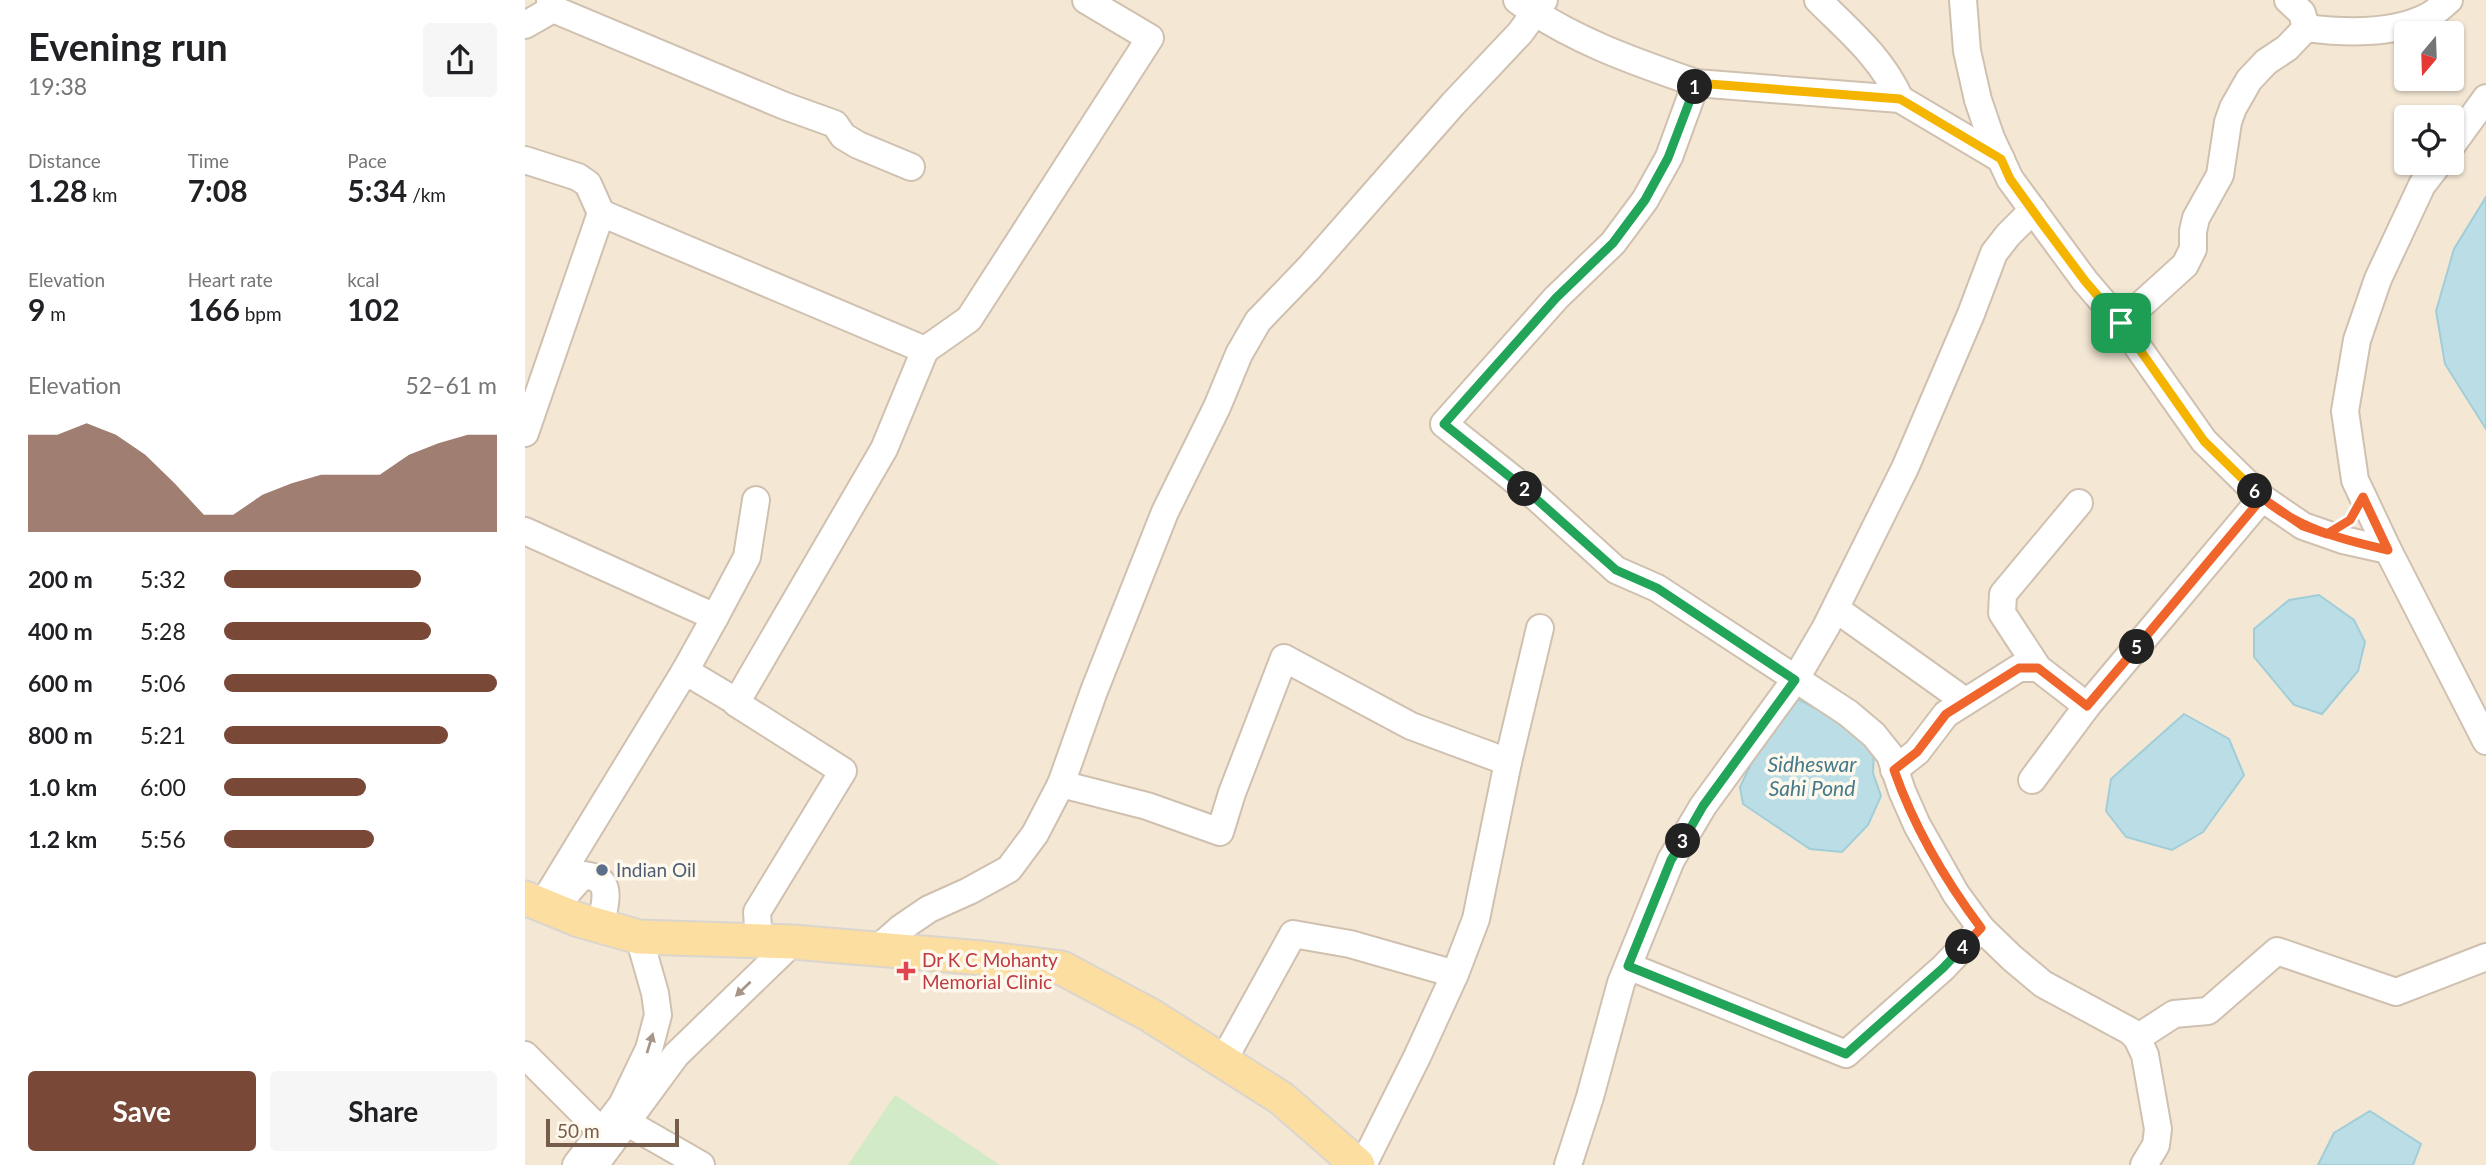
<!DOCTYPE html>
<html lang="en">
<head>
<meta charset="utf-8">
<style>
	:root { --surface:#fff; --page:#f6f6f6; --text:#202124; --muted:#757577; --accent:#794836 }
	body { margin:0; font-family:Lato,sans-serif; background:var(--page); color:var(--text); height:100vh; display:flex; flex-direction:column; font-size:26px; white-space:nowrap }
	* { box-sizing:border-box; margin:0 }
	p { font-size:23px; color:var(--muted) }
	.icon { flex:none; width:38px; height:38px; fill:none; stroke:currentColor; stroke-width:2; stroke-linecap:round; stroke-linejoin:round }
	.map { position:relative; flex:1; overflow:hidden }
	.sheet { display:flex; flex-direction:column; background:var(--surface); width:525px }
	.sheet>* { flex:none }
	.needle { width:46px; rotate:199deg }
	.buttons { position:absolute; left:1869px; top:21px; display:grid; gap:14px }
	.buttons a { display:grid; place-items:center; width:70px; height:70px; border-radius:7px; background:var(--surface); box-shadow:0 2px 5px #0004; font-size:35px }
	.scale { position:absolute; left:21px; bottom:18px; width:133px; box-sizing:border-box; padding-left:7px; border:4px solid #765d4b; border-top:0; font-size:19px; line-height:24px; white-space:nowrap; color:#765d4b; -webkit-text-stroke:5px #fff9ed; paint-order:stroke }
	.pin { position:absolute; display:grid; place-items:center; width:60px; height:60px; color:#fff; margin:-30px; border-radius:14px; box-shadow:0 4px 10px #0006 }
	.km { position:absolute; width:35px; height:35px; margin:-18px; border-radius:50%; background:#222; color:#fff; font-size:19px; line-height:35px; text-align:center }
	.round { display:grid; place-items:center; flex:none; width:74px; height:74px; border-radius:7px; background:var(--page) }
	.headline { display:flex; align-items:center; justify-content:space-between; height:119px; padding:0 28px }
	h1 { font-size:38px; font-weight:700; line-height:52px }
	.stats { display:grid; grid-template-columns:repeat(3,1fr); gap:10px; height:119px; padding:7px 28px }
	.stats div { display:grid; align-content:center }
	.stats b { font-size:30px; font-weight:700 }
	.stats small { font-size:19px; font-weight:400 }
	.stats p { font-size:19px }
	.chart { height:196px; padding:14px 28px }
	.chart p { display:flex; justify-content:space-between }
	.chart svg { width:100%; height:126px; margin-top:7px; fill:var(--accent); opacity:.7 }
	.action { display:flex; gap:14px; margin-top:auto; padding:14px 28px }
	.action a { flex:1; height:80px; border-radius:7px; background:var(--accent); color:#fff; font-size:28px; font-weight:700; line-height:80px; text-align:center }
	.action a+a { background:var(--page); color:var(--text) }
	ul { padding:0 28px; list-style:none; font-size:23px }
	li { display:grid; grid-template-columns:112px 84px 1fr; align-items:center; height:52px }
	li i { height:18px; border-radius:9px; background:var(--accent) }
	main { display:flex; flex:1; min-height:0 }
	.map>svg:first-child { display:block }
</style>
</head>
<body>
<main>
<section class="sheet">
<div class="headline"><div><h1>Evening run</h1><p>19:38</p></div><a class="round"><svg class="icon" aria-label="share" viewBox="0 0 24 24"><path d="M12 15V3M7 8l5-5 5 5M5 13v7h14v-7"/></svg></a></div>
<div class="stats">
<div><p>Distance</p><b>1.28<small> km</small></b></div>
<div><p>Time</p><b>7:08</b></div>
<div><p>Pace</p><b>5:34<small> /km</small></b></div>
</div>
<div class="stats">
<div><p>Elevation</p><b>9<small> m</small></b></div>
<div><p>Heart rate</p><b>166<small> bpm</small></b></div>
<div><p>kcal</p><b>102</b></div>
</div>
<div class="chart"><p><span>Elevation</span>52–61 m</p>
<svg viewBox="0 0 160 44" preserveAspectRatio="none"><path d="M0 44V10L10 10L20 6L30 10L40 17L50 27L60 38L70 38L80 31L90 27L100 24L110 24L120 24L130 17L140 13L150 10L160 10V44z"/></svg>
</div>
<ul>
<li><b>200 m</b>5:32<i style="width:72%"></i></li>
<li><b>400 m</b>5:28<i style="width:76%"></i></li>
<li><b>600 m</b>5:06<i style="width:100%"></i></li>
<li><b>800 m</b>5:21<i style="width:82%"></i></li>
<li><b>1.0 km</b>6:00<i style="width:52%"></i></li>
<li><b>1.2 km</b>5:56<i style="width:55%"></i></li>
</ul>
<div class="action"><a>Save</a><a>Share</a></div>
</section>
<div class="map">
<svg width="1961" height="1165" viewBox="0 0 1961 1165">
	<rect width="100%" height="100%" fill="#fcf5e7"/>
	<path fill="#f4e8d5" fill-rule="evenodd" d="M 0,0 L 1961,0 L 1961,1165 L 0,1165 ZM 1881,33 L 1927,33 L 1927,79 L 1881,79 ZM 1881,117 L 1927,117 L 1927,163 L 1881,163 Z"/>
	<polygon fill="#d2eac5" points="370,1095 475,1165 323,1165"/>
	<g fill="#bbdee6" stroke="#a1cdd8" stroke-width="2">
		<polygon points="1961,197 1961,429 1920,364 1911,311 1929,249"/>
		<polygon points="1794,595 1829,620 1840,642 1833,671 1797,714 1769,705 1729,657 1729,629 1764,600"/>
		<polygon points="1272,699 1313,719 1349,752 1348,773 1356,796 1343,825 1317,852 1285,849 1218,804 1215,787 1242,731"/>
		<polygon points="1659,714 1704,739 1719,775 1678,832 1647,850 1601,837 1581,811 1586,779"/>
		<polygon points="1845,1111 1896,1144 1888,1165 1793,1165 1809,1133"/>
	</g>
	<g fill="none" stroke-linecap="round" stroke-linejoin="round">
		<defs>
			<g id="minor">
				<polyline points="25,0 28,9 260,106 310,124 318,136 333,145 386,167"/>
				<path d="M 992,0 C 1044,39 1110,62 1171,83 L 1144,157 L 1120,200 L 1088,243 L 1031,298 L 919,424 L 1012,498 L 1091,570 L 1132,588 L 1323,713 L 1349,735 L 1365,755 L 1377,791 L 1392,825 L 1431,894 L 1456,928 L 1487,958 L 1518,984 L 1605,1031 L 1612,1038 L 1620,1055 L 1633,1129 L 1631,1145 L 1619,1165"/>
				<path d="M 1293,0 C 1324,31 1357,58 1375,99"/>
				<polyline points="1438,0 1442,51 1453,100 1466,138 1485,179 1560,281 1596,323 1679,441 1737,498 1778,526 1818,540 1863,550"/>
				<polyline points="0,25 28,9"/>
				<path d="M 1781,28 C 1820,33 1866,35 1902,17 C 1910,13 1917,6 1924,0"/>
				<polyline points="1171,83 1375,99 1476,159"/>
				<polyline points="1927,145 1961,98"/>
				<polyline points="0,160 53,177 63,184 76,213 400,350 359,449 211,703 318,771 232,912 234,941"/>
				<polyline points="1914,163 1897,185 1853,279 1832,340 1820,411 1830,480 1863,550 1961,741"/>
				<polyline points="1596,323 1660,265 1668,249 1668,231 1671,218 1695,175 1703,122 1708,108 1724,80 1741,62 1762,48 1781,28 1777,13 1763,0"/>
				<polyline points="400,350 444,319 625,38 561,0"/>
				<polyline points="0,433 76,213"/>
				<polyline points="0,531 190,617 160,671"/>
				<polyline points="1311,609 1440,701"/>
				<polyline points="190,617 222,557 231,500"/>
				<polyline points="1513,668 1477,613 1478,594 1554,503"/>
				<polyline points="1369,770 1392,752 1421,714 1494,668 1513,668 1562,706"/>
				<polyline points="1507,780 1562,706 1737,498"/>
				<polyline points="536,784 622,806 695,832 707,793 759,658 886,726 983,762"/>
				<polyline points="17,905 160,671 212,702"/>
				<path d="M 31,905 L 58,875 C 91,878 79,903 76,926"/>
				<polyline points="351,950 376,928 404,909 444,891 484,869 510,834 536,784 569,691 640,512 692,407 714,354 733,321 784,268 928,104 995,33 1019,0"/>
				<polyline points="1103,966 1321,1054 1418,968 1456,928"/>
				<polyline points="1612,1038 1649,1014 1683,1011 1752,951 1871,992 1961,957"/>
				<polyline points="0,1055 77,1132"/>
				<polyline points="698,1061 768,934 825,944 930,974"/>
				<polyline points="101,1122 176,1165"/>
				<polyline points="51,1165 97,1105 124,1049 133,1015 130,993 114,937"/>
				<polyline points="70,1165 151,1055 268,942"/>
				<polyline points="838,1165 892,1057 930,974 951,919 983,762 1015,628"/>
				<polyline points="1043,1165 1065,1097 1096,983 1146,860 1178,806 1270,680 1301,627 1380,468 1446,314 1469,253 1483,235 1508,210"/>
			</g>
			<polyline id="major" points="0,898 54,920 114,937 268,942 457,958 537,968 625,1015 756,1098 833,1165"/>
		</defs>
		<use href="#minor" stroke="#d0c0af" stroke-width="30"/>
		<use href="#major" stroke="#dbd5d0" stroke-width="37"/>
		<use href="#minor" stroke="#fff" stroke-width="26"/>
		<use href="#major" stroke="#fbdea0" stroke-width="33"/>
	</g>
	<defs><path id="oneway-solid" d="M-6-.8H1V-3.2L6.5 0L1 3.2V.8H-6Z" transform="scale(1.75)"/></defs>
	<g fill="#a6968a">
		<use href="#oneway-solid" transform="translate(218 989) rotate(136)"/>
		<use href="#oneway-solid" transform="translate(125 1043) rotate(-73)"/>
	</g>
	<g fill="none" stroke-linecap="round" stroke-linejoin="round">
		<defs>
			<polyline id="split-1" points="1170,87 1171,83 1375,99 1476,159 1485,179 1516,222 1560,281 1596,323"/>
			<polyline id="split-2" points="1000,489 919,424 1031,298 1088,243 1120,200 1143,158 1170,87"/>
			<polyline id="split-3" points="1000,489 1091,570 1132,588 1270,680 1178,806 1158,841"/>
			<polyline id="split-4" points="1158,841 1146,860 1103,966 1321,1054 1418,968 1438,947"/>
			<path id="split-5" d="M 1438,947 L 1456,928 C 1420,880 1389,827 1369,770 L 1392,752 L 1421,714 L 1494,668 L 1513,668 L 1562,706 L 1612,647"/>
			<path id="split-6" d="M 1612,647 L 1737,498 L 1778,526 L 1802,534 L 1825,520 L 1838,497 L 1863,550 C 1814,539 1767,527 1730,491"/>
			<polyline id="split-7" points="1596,323 1679,441 1730,491"/>
		</defs>
		<use href="#split-1" stroke="#fff" stroke-width="14"/>
		<use href="#split-2" stroke="#fff" stroke-width="14"/>
		<use href="#split-3" stroke="#fff" stroke-width="14"/>
		<use href="#split-4" stroke="#fff" stroke-width="14"/>
		<use href="#split-5" stroke="#fff" stroke-width="14"/>
		<use href="#split-6" stroke="#fff" stroke-width="14"/>
		<use href="#split-7" stroke="#fff" stroke-width="14"/>
		<use href="#split-1" stroke="#f5b400" stroke-width="9"/>
		<use href="#split-2" stroke="#22a559" stroke-width="9"/>
		<use href="#split-3" stroke="#22a559" stroke-width="9"/>
		<use href="#split-4" stroke="#22a559" stroke-width="9"/>
		<use href="#split-5" stroke="#f0652b" stroke-width="9"/>
		<use href="#split-6" stroke="#f0652b" stroke-width="9"/>
		<use href="#split-7" stroke="#f5b400" stroke-width="9"/>
	</g>
	<circle fill="#5c6f8a" stroke="#fff9ed" stroke-width="2.5" cx="77" cy="870" r="7"/>
	<path fill="#e0444e" stroke="#fff9ed" stroke-width="2.5" d="M377.5 960.5h7v7h7v7h-7v7h-7v-7h-7v-7h7z"/>
	<g text-anchor="middle" stroke-width="7" stroke-linejoin="round" paint-order="stroke">
		<g font-size="19" fill="#4e5e75" stroke="#fff9ed" text-anchor="start">
			<text x="91" y="877">Indian Oil</text>
		</g>
		<g font-size="19" fill="#be3a42" stroke="#fff9ed" text-anchor="start">
			<text x="397" y="967">Dr K C Mohanty<tspan x="397" dy="22">Memorial Clinic</tspan></text>
		</g>
		<g font-size="21" font-style="italic" fill="#447a8a" stroke="#fff9ed">
			<text x="1287" y="772">Sidheswar<tspan x="1287" dy="24">Sahi Pond</tspan></text>
		</g>
	</g>
</svg>
<div class="buttons">
<a><svg class="needle" viewBox="-14 -14 28 28"><path d="M0-13l5 13h-10z" fill="#e53935"/><path d="M0 13l5-13h-10z" fill="#757577"/></svg></a>
<a><svg class="icon" aria-label="locate" viewBox="0 0 24 24"><circle cx="12" cy="12" r="6"/><path d="M12 2v4M12 18v4M2 12h4M18 12h4"/></svg></a>
</div>
<div class="scale">50 m</div>
<div class="pin" style="left:1596px;top:323px;background:#1e9e55"><svg class="icon" aria-label="arrive" viewBox="0 0 24 24"><path d="M6 21V4h12l-3 4 3 4H6"/></svg></div>
<b class="km" style="left:1170px;top:87px">1</b>
<b class="km" style="left:1000px;top:489px">2</b>
<b class="km" style="left:1158px;top:841px">3</b>
<b class="km" style="left:1438px;top:947px">4</b>
<b class="km" style="left:1612px;top:647px">5</b>
<b class="km" style="left:1730px;top:491px">6</b>
</div>
</main>
</body>
</html>
